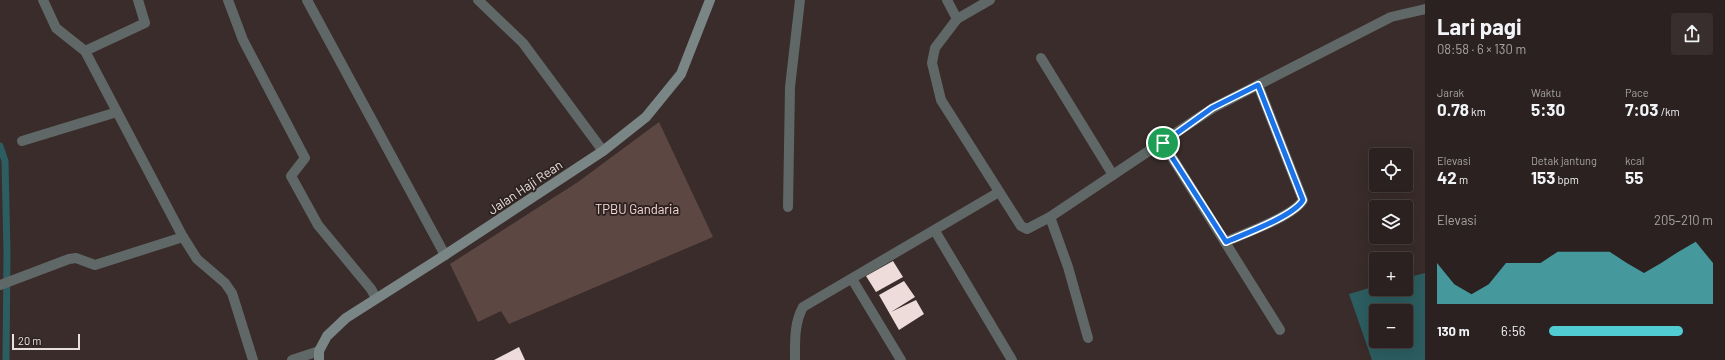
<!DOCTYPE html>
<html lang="id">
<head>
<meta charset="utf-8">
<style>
	:root { --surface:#2b2120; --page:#372e2d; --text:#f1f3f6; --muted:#a6a3a5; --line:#473e3e; --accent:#51ccd3 }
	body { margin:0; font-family:Barlow,sans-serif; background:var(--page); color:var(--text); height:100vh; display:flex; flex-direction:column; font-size:15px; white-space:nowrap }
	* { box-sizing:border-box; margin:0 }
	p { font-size:13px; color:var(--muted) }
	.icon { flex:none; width:22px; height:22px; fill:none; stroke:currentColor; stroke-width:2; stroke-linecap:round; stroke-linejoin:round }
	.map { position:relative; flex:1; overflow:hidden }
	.sheet { display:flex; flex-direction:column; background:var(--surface); width:300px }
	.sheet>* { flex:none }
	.buttons { position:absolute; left:1369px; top:148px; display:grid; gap:8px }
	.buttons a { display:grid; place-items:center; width:44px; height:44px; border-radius:4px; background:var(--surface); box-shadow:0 4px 16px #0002,0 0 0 1px var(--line); font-size:20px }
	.scale { position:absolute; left:12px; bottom:10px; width:68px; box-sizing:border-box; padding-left:4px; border:2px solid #e8e0de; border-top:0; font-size:11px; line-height:14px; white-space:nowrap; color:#e8e0de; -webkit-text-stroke:3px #2f2321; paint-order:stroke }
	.pin { position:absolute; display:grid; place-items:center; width:34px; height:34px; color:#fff; margin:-17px; border:2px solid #fff; border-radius:50%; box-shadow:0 1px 4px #0007 }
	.round { display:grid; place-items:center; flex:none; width:42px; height:42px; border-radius:4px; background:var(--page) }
	.head { display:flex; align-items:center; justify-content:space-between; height:68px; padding:0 12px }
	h1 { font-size:22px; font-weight:700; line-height:30px }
	.stats { display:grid; grid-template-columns:repeat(3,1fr); gap:6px; height:68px; padding:4px 12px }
	.stats div { display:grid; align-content:center }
	.stats b { font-size:17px; font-weight:700 }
	.stats small { font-size:11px; font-weight:400 }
	.stats p { font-size:11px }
	.chart { height:112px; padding:8px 12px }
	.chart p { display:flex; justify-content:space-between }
	.chart svg { width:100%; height:72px; margin-top:4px; fill:var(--accent); opacity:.7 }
	ul { padding:0 12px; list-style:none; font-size:13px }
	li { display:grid; grid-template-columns:64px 48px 1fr; align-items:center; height:30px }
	li i { height:10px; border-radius:5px; background:var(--accent) }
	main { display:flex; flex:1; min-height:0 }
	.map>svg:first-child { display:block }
</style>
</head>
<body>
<main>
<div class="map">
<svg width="1425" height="360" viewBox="0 0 1425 360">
	<rect width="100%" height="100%" fill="#392c2a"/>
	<polygon fill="#5d4743" points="659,122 713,237 509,324 501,311 478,322 450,264 578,182"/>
	<path fill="#2c5d60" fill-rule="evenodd" d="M 1425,273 L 1425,360 L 1372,360 L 1349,294 L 1376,286 L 1376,289 L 1406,289 L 1406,278 ZM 1376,311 L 1406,311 L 1406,341 L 1376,341 Z"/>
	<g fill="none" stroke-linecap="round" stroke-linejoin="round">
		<polyline stroke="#2c5d60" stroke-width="7" points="0,146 5,161 7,253 6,360"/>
	</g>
	<g fill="#eddcd9">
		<polygon points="893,261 903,277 876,292 866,276"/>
		<polygon points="904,281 915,297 891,312 916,300 924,314 899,330 879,295"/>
		<polygon points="519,347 525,360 494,360"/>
	</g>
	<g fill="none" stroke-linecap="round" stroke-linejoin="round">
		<g stroke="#606767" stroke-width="10">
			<polyline points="43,0 56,28 85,51 183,237 197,259 225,283 232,293 253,360"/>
			<polyline points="228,0 243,40 305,158 291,176 318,225 371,289 376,298"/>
			<polyline points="307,0 445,255"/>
			<polyline points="478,0 523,43 603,151"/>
			<polyline points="947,0 957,19"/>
			<polyline points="990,0 957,19 935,48 932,63 941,100 1021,226 1027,229 1050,217 1213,108 1391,17 1425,9"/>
			<polyline points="85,51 145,23 138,0"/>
			<polyline points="1041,58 1113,175"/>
			<polyline points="22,141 117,112"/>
			<polyline points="1163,143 1280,330"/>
			<polyline points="788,207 790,87 800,0"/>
			<polyline points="1050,217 1068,267 1088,338"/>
			<polyline points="935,231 1012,360"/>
			<path d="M 1225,242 C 1243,234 1294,216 1303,200 L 1258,85"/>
			<polyline points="852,279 901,360"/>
			<polyline points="0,285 69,259 76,258 95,265 183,237"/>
			<polyline points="292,360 319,351"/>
			<path d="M 795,360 C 795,342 794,323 803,307 L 999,192"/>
		</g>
		<polyline stroke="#7a8586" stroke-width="10" points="319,360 319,351 327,336 346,318 445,255 603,151 646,117 681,74 710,0"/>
	</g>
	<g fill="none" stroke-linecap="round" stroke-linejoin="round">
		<defs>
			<path id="route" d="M 1258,85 L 1303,200 C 1294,216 1244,234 1226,242 L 1163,143 L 1212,108 Z"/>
		</defs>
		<use href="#route" stroke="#fff" stroke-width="8"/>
		<use href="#route" stroke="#1a73e8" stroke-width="5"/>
	</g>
	<g text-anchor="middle" stroke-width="4" stroke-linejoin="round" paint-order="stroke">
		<g font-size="13" fill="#e8e0de" stroke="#2f2321">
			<text transform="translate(525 187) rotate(-34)" y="5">Jalan Haji Rean</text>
		</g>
		<g font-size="13" fill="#f8dbd6" stroke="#2f2321">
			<text x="637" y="214">TPBU Gandaria</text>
		</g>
	</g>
</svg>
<div class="buttons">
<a><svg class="icon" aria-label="locate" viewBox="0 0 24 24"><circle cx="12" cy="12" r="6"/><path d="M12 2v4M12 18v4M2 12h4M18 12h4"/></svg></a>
<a><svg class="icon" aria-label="layers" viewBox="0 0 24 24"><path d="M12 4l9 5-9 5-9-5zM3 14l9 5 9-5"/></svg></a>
<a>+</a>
<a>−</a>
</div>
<div class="scale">20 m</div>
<div class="pin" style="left:1163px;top:143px;background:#1e9e55"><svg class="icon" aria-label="arrive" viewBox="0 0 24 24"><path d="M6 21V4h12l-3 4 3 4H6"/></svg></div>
</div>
<section class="sheet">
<div class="head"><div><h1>Lari pagi</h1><p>08:58 · 6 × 130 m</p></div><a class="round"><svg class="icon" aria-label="share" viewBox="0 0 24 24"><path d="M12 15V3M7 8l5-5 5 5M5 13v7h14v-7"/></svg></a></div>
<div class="stats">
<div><p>Jarak</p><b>0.78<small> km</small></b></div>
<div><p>Waktu</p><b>5:30</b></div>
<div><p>Pace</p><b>7:03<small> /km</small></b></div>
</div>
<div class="stats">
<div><p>Elevasi</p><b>42<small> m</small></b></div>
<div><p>Detak jantung</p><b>153<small> bpm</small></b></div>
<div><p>kcal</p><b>55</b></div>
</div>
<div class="chart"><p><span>Elevasi</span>205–210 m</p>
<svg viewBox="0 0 160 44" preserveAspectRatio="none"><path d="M0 44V19L10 32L20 38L30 32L40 19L50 19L60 19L70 12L80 12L90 12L100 12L110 19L120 25L130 19L140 12L150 6L160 19V44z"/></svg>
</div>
<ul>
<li><b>130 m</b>6:56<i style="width:82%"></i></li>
</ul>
</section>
</main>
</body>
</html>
